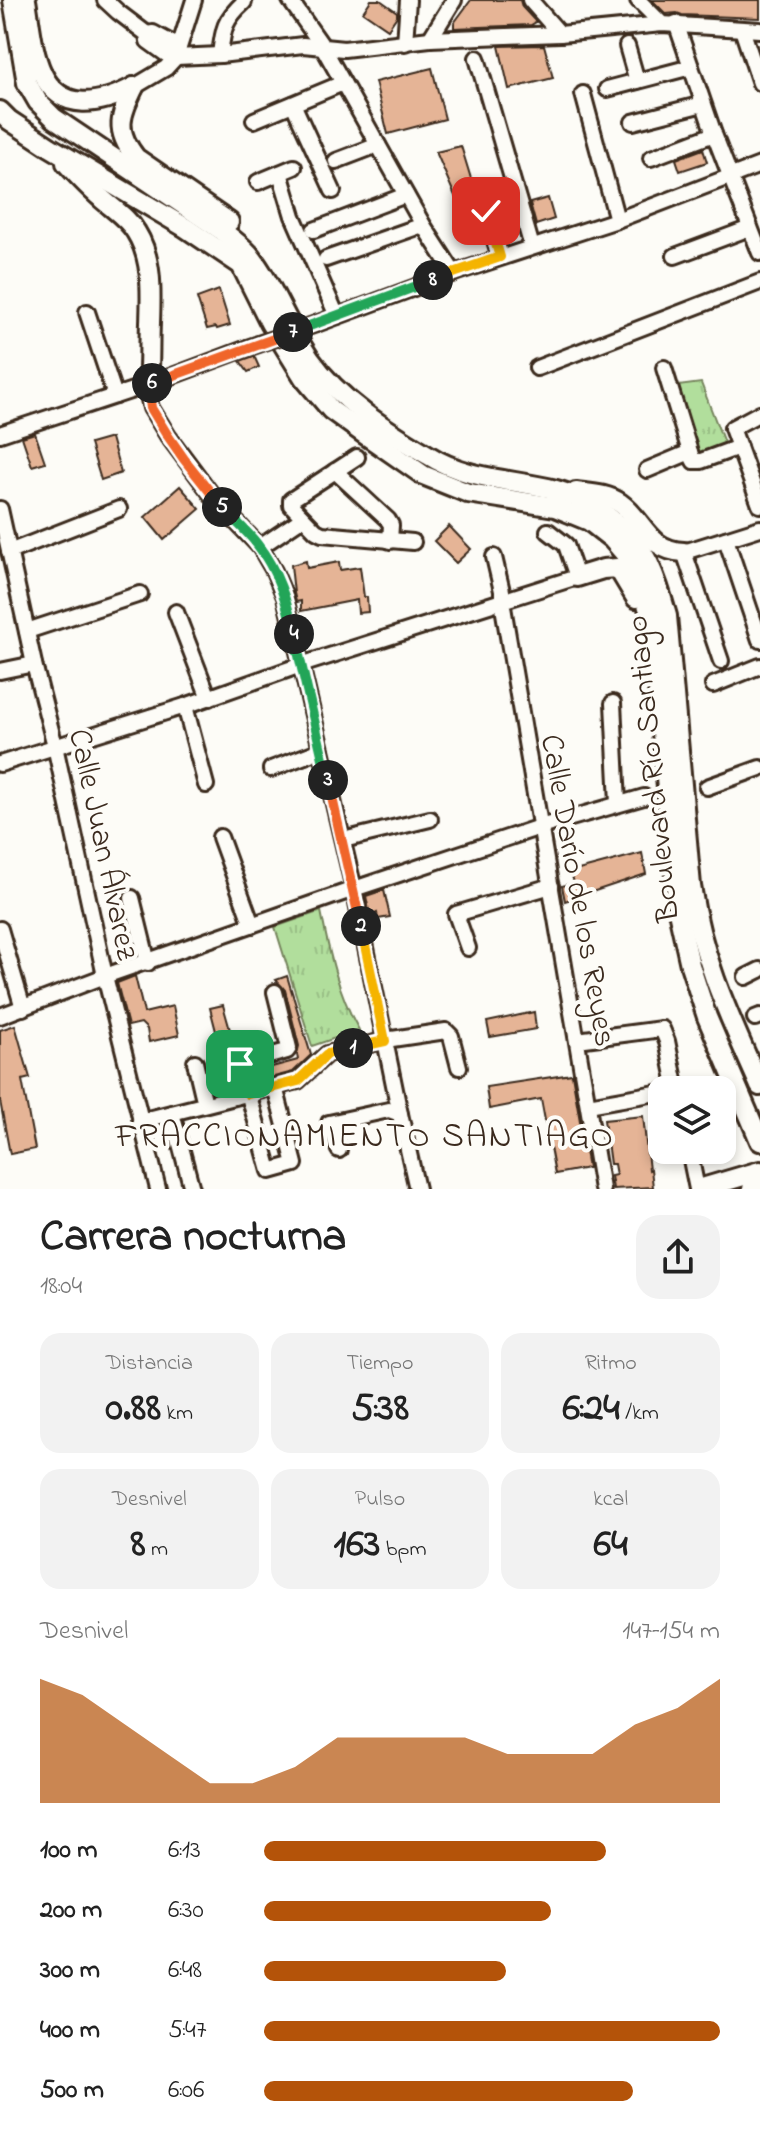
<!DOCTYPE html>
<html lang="es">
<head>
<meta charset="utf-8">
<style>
	:root { --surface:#fff; --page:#f2f2f2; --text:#222; --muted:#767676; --accent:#b45309 }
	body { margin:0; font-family:"Indie Flower",sans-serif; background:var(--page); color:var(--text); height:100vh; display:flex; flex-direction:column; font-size:30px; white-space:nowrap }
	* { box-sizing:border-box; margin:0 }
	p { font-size:26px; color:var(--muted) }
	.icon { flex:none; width:44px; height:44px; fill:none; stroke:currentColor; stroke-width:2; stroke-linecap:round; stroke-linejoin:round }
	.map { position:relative; height:1189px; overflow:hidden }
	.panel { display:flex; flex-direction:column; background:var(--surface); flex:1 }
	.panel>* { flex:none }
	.buttons { position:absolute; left:648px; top:1076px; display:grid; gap:16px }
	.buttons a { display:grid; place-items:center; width:88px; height:88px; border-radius:16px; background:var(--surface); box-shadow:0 4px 12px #0003; font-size:40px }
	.pin { position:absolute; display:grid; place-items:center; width:68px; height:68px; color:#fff; margin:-34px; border-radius:16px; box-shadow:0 4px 12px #0006 }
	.km { position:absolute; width:40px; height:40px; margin:-20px; border-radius:50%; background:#222; color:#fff; font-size:22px; line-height:40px; text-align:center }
	.round { display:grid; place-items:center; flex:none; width:84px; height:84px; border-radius:24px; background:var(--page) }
	.head { display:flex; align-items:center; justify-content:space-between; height:136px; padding:0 40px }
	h1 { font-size:44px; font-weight:800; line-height:60px }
	.stats { display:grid; grid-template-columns:repeat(3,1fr); gap:12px; height:136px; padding:8px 40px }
	.stats div { display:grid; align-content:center; border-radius:20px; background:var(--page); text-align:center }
	.stats b { font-size:40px; font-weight:800 }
	.stats small { font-size:22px; font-weight:400 }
	.stats p { font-size:22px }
	.chart { height:224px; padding:16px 40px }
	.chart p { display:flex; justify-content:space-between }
	.chart svg { width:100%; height:144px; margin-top:8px; fill:var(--accent); opacity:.7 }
	ul { padding:0 40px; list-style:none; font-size:26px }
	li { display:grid; grid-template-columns:128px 96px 1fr; align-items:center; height:60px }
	li i { height:20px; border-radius:10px; background:var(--accent) }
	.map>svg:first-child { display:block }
</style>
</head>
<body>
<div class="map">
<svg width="760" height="1189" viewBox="0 0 760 1189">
	<defs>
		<pattern id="grass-tufts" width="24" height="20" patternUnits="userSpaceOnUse" patternTransform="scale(2)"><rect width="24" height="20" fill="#b1de9c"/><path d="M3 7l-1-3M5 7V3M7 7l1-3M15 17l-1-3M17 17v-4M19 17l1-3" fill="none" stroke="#99bf86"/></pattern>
	</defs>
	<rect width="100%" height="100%" fill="#fdfcf7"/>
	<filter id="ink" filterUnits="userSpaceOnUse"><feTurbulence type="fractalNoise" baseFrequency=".0125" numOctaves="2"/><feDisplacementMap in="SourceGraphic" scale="16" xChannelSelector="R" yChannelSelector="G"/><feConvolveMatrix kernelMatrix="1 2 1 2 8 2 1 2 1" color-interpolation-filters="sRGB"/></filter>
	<g filter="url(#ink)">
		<g fill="url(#grass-tufts)" stroke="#76845d" stroke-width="2">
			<polygon points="701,383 726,448 691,455 670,387"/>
			<path d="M 321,911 C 329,952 338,993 359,1030 L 312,1046 L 275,927 Z"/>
		</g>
		<g fill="#e5b496" stroke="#3b2a1e" stroke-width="2">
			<polygon points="371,0 380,0 397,12 397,16 388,29 363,12"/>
			<polygon points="471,0 520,0 522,7 536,22 531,25 454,28 454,23"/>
			<polygon points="652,0 760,0 760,18 682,15 677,13 666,14"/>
			<polygon points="544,45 553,78 509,89 499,46"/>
			<polygon points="432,68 445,119 388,134 375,82"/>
			<polygon points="461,146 476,195 458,203 436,152"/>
			<polygon points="703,149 707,162 680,171 676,159"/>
			<polygon points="548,198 554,219 536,225 530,203"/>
			<polygon points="506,210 514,235 505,238 497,213"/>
			<polygon points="219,290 230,325 217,329 216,327 207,329 197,298"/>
			<polygon points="254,356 259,367 248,372 240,361"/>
			<polygon points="35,433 45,462 32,466 22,437"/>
			<polygon points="111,438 121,473 101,480 90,444"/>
			<polygon points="180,486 200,509 164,540 145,517"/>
			<polygon points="449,526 471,549 456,563 434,541"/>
			<polygon points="306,561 307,568 339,562 340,570 360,567 364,597 367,597 368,612 358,613 357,600 301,611 301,601 296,602 294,593 291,565"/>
			<polygon points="642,853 646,874 565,901 562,886 574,883 571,872"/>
			<polygon points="384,890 390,917 378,919 377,913 370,916 366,896"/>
			<polygon points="135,976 144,1013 173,1006 179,1035 149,1042 147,1029 141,1023 128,1026 117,983"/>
			<polygon points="287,976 311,1055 293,1072 255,1082 253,1072 298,1060 297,1054 299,1046 285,990 276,980"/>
			<polygon points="223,1005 237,1055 232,1058 230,1065 225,1066 210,1008"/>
			<polygon points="534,1012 536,1029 490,1037 487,1022"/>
			<polygon points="15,1025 30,1078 22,1080 35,1149 10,1154 0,1101 0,1030"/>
			<polygon points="572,1074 588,1168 555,1174 541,1099 489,1109 486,1087"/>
			<polygon points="643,1116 649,1170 651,1169 653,1187 613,1189 611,1176 616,1175 614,1164 610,1164 604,1120"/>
		</g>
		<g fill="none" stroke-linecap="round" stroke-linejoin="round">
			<defs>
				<g id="minor">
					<polyline points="105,0 118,12 147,34 148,41 166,54 176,57 220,55 303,45 344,49 430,39 560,34 662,24 760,30"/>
					<polyline points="290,0 323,47 423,225 454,273"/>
					<polyline points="530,0 560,34"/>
					<polyline points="638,0 662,24"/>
					<polyline points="676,23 714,134 760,253"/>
					<polyline points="742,29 760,83"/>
					<polyline points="147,34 153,33 179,47"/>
					<polyline points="430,39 454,0"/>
					<polyline points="405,43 408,0"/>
					<polyline points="627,46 637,81"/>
					<path d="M 220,55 C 223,29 224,20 244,2"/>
					<polyline points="477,58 532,247"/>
					<polyline points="134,87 166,68 176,57 194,0"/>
					<polyline points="607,89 691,67"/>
					<polyline points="583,94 617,220"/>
					<polyline points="293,104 333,191"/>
					<polyline points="254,120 343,83"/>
					<polyline points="633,122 703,104"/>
					<polyline points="651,158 714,134"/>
					<polyline points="336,161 378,145"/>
					<polyline points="280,173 293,216 337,316"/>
					<polyline points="258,182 294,167"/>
					<polyline points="314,230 406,195"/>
					<polyline points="675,256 750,228"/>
					<polyline points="500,257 486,211 488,205 516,196"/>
					<polyline points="326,259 423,225"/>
					<polyline points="87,312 115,396"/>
					<polyline points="316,324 454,273 617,220 760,165"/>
					<polyline points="537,368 760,282"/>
					<polyline points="664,368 691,455 694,461 701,461 739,447"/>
					<polyline points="148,385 148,395 151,408 168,436 218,503 260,547 274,571 285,597 354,889 400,1114 417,1189"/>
					<polyline points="760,413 732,428 760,505"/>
					<polyline points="0,434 148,385 247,348"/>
					<polyline points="357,457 291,500 291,505 316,531 322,534 413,542"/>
					<polyline points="647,470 690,452"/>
					<polyline points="335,471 388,520 391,525 390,541"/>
					<polyline points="0,509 34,664 55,746 105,976 158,1189"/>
					<polyline points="726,539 760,640"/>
					<polyline points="260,547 303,518"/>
					<polyline points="9,552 119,509"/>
					<polyline points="494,557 502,591 502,601 602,1189"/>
					<polyline points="176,612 209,698"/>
					<polyline points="27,631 140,594"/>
					<polyline points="721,661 684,552 760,528"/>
					<polyline points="0,671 34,664"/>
					<polyline points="713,685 760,666"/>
					<polyline points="613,703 618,803"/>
					<polyline points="185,706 206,785"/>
					<polyline points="0,764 185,706 301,665 577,577 566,545 548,531"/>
					<polyline points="271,769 321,750"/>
					<polyline points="707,787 760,768"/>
					<polyline points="220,837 252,925"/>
					<polyline points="343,840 430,819"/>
					<polyline points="132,898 148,963"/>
					<polyline points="0,929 23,1008"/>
					<polyline points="468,948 456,914 551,886"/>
					<polyline points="746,977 760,970"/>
					<polyline points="0,1016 105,976 354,889 540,827 644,797"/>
					<polyline points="755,1018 760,1016"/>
					<polyline points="577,1040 662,1029 667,1041 677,1090"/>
					<polyline points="195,1062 205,1104"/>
					<polyline points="275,1087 295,1164 270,1171 240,1064 287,1051 289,1048 275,992"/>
					<polyline points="588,1105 662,1092"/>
					<polyline points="172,1113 192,1189"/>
					<polyline points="140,1121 298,1081 327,1054 392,1039 446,1031 451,1036 459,1067"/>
					<polyline points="339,1150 329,1123 389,1110 400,1114"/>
					<polyline points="689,1150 697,1189"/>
				</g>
				<g id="major">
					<path d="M 13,0 L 27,83 L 38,102 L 54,118 L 221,230 C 230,237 241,245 249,254 C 274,286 287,325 310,359 C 339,400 386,430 428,455 C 467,480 513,479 556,490 C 592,499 633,531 649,564 C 657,581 662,598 667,616 L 691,886 C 702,960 730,1018 760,1086"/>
					<path d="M 26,0 C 30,23 32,52 42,73 C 61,114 102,104 134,87"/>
					<path d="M 134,87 C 120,117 114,130 136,158 L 229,222"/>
					<polyline points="0,111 9,120 50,147 186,228 241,265 270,323 304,378 331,410 367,436 423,475 468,493 555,507 589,521 612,539 625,554 634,568 644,594 652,621 678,911 690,965 707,1017 760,1141"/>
					<path d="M 66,163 C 77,175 88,187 101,198 C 113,209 128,218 136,232 C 153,259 151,293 150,323 C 149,344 150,364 148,385"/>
					<path d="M 576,492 C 591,494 607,494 620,503 C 644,520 648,551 684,552"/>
					<polyline points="577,577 603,569 617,568 621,573 636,598"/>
					<polyline points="699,1189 760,1171"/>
					<polyline points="752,1189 760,1187"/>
				</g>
			</defs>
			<use href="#minor" stroke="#3b2a1e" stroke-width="20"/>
			<use href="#major" stroke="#3b2a1e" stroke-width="24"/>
			<use href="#minor" stroke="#fdfcf7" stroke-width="14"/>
			<use href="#major" stroke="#fdfcf7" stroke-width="18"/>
			<defs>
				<polyline id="minor-bridge" points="247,348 316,324"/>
			</defs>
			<use href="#minor-bridge" stroke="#3b2a1e" stroke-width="20" stroke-linecap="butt"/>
			<use href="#minor-bridge" stroke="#fdfcf7" stroke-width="14"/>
		</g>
	</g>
	<g fill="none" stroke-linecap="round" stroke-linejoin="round" filter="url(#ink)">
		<defs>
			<polyline id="split-1" points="240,1064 248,1094 298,1081 327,1054 353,1048"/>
			<polyline id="split-2" points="353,1048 385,1041 361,926"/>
			<polyline id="split-3" points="328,780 361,926"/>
			<polyline id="split-4" points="294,634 328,780"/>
			<path id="split-5" d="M 222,507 C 233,519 247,531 257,544 C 278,571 287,602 294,634"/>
			<polyline id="split-6" points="152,383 148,385 151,408 168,436 184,459 222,507"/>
			<polyline id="split-7" points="152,383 293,332"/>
			<polyline id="split-8" points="293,332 433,280"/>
			<polyline id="split-9" points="433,280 500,257 486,211"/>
		</defs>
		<use href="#split-1" stroke="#fff" stroke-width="16"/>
		<use href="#split-2" stroke="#fff" stroke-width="16"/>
		<use href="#split-3" stroke="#fff" stroke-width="16"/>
		<use href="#split-4" stroke="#fff" stroke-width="16"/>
		<use href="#split-5" stroke="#fff" stroke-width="16"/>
		<use href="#split-6" stroke="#fff" stroke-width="16"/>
		<use href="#split-7" stroke="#fff" stroke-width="16"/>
		<use href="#split-8" stroke="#fff" stroke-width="16"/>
		<use href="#split-9" stroke="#fff" stroke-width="16"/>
		<use href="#split-1" stroke="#f5b400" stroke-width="10"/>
		<use href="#split-2" stroke="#f5b400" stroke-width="10"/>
		<use href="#split-3" stroke="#f0652b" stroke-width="10"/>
		<use href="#split-4" stroke="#22a559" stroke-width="10"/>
		<use href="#split-5" stroke="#22a559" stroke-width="10"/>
		<use href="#split-6" stroke="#f0652b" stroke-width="10"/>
		<use href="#split-7" stroke="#f0652b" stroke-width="10"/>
		<use href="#split-8" stroke="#22a559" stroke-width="10"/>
		<use href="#split-9" stroke="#f5b400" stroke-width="10"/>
	</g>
	<g text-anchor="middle" stroke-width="8" stroke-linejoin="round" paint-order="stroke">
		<g font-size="32" fill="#3b2a1e" stroke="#fdfcf7">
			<text transform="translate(651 769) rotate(-96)" y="11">Boulevard Río Santiago</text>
			<text transform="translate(105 844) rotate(78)" y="11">Calle Juan Álvarez</text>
			<text transform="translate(580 890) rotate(80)" y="11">Calle Darío de los Reyes</text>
		</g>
		<g font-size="34" letter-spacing="2" fill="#3b2a1e" stroke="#fdfcf7">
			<text x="365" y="1146">FRACCIONAMIENTO SANTIAGO</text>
		</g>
	</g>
</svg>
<div class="buttons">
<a><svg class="icon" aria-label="layers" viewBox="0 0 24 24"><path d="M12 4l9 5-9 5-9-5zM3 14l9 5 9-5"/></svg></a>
</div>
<div class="pin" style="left:240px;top:1064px;background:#1e9e55"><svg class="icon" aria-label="arrive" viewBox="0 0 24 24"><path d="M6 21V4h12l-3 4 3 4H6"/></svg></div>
<div class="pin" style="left:486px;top:211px;background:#d93025"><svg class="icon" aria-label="check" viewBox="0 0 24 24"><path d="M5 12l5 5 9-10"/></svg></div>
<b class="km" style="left:353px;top:1048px">1</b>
<b class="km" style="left:361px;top:926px">2</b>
<b class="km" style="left:328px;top:780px">3</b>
<b class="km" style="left:294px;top:634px">4</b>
<b class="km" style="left:222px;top:507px">5</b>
<b class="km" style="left:152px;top:383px">6</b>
<b class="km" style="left:293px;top:332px">7</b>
<b class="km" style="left:433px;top:280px">8</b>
</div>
<section class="panel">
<div class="head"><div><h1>Carrera nocturna</h1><p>18:04</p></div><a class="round"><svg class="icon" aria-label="share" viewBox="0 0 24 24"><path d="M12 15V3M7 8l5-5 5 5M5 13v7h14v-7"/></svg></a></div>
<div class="stats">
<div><p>Distancia</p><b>0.88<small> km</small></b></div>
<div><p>Tiempo</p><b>5:38</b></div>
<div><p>Ritmo</p><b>6:24<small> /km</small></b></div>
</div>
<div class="stats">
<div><p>Desnivel</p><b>8<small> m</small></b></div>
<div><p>Pulso</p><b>163<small> bpm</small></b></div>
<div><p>kcal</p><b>64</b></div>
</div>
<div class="chart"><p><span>Desnivel</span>147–154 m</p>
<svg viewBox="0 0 160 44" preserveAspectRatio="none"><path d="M0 44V6L10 11L20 20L30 29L40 38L50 38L60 33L70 24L80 24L90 24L100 24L110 29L120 29L130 29L140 20L150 15L160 6V44z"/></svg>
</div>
<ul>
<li><b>100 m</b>6:13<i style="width:75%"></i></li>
<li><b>200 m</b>6:30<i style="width:63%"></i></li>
<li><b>300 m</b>6:48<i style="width:53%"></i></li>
<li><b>400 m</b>5:47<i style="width:100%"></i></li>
<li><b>500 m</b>6:06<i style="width:81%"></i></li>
</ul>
</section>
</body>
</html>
